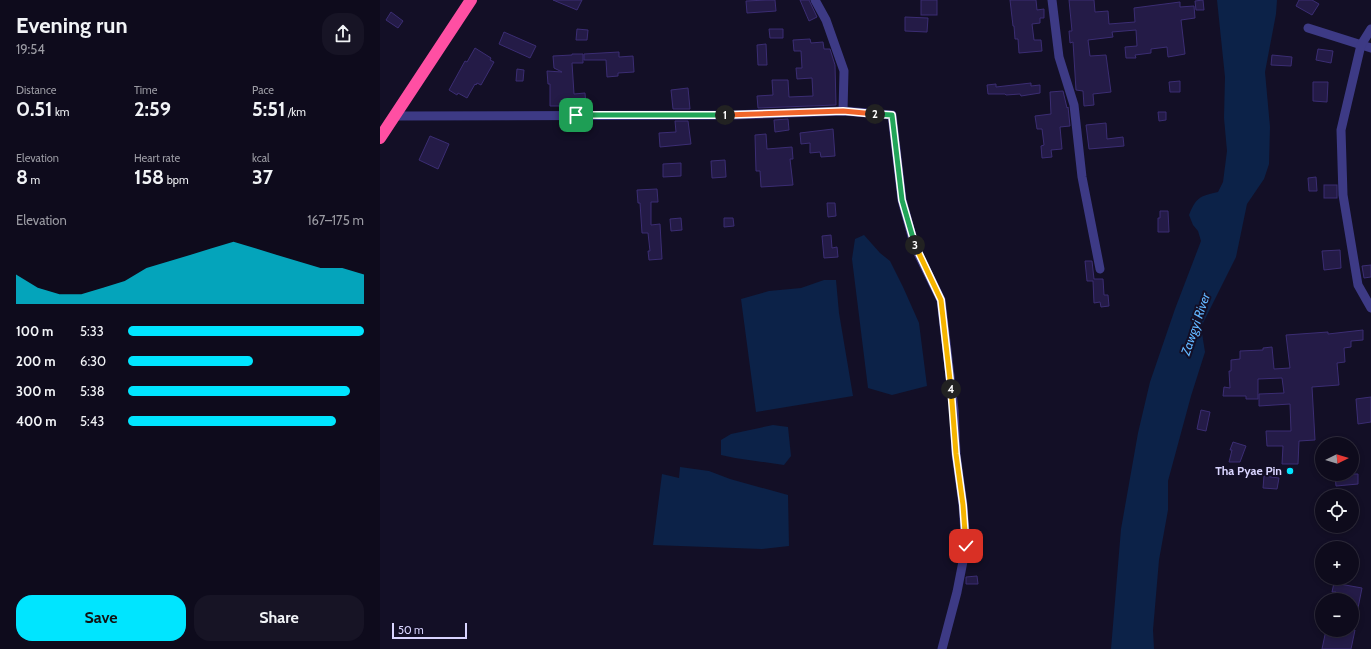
<!DOCTYPE html>
<html lang="en">
<head>
<meta charset="utf-8">
<style>
	:root { --surface:#0e0b1c; --page:#171425; --text:#f1f3f6; --muted:#9b9ba3; --line:#2e2b3b; --accent:#00e5ff }
	body { margin:0; font-family:Cabin,sans-serif; background:var(--page); color:var(--text); height:100vh; display:flex; flex-direction:column; font-size:15px; white-space:nowrap }
	* { box-sizing:border-box; margin:0 }
	p { font-size:13px; color:var(--muted) }
	.icon { flex:none; width:22px; height:22px; fill:none; stroke:currentColor; stroke-width:2; stroke-linecap:round; stroke-linejoin:round }
	.map { position:relative; flex:1; overflow:hidden }
	.sheet { display:flex; flex-direction:column; background:var(--surface); width:380px }
	.sheet>* { flex:none }
	.needle { width:26px; rotate:85deg }
	.buttons { position:absolute; left:935px; top:437px; display:grid; gap:8px }
	.buttons a { display:grid; place-items:center; width:44px; height:44px; border-radius:50%; background:var(--surface); box-shadow:0 2px 6px #0003,0 0 0 1px var(--line); font-size:20px }
	.scale { position:absolute; left:12px; bottom:10px; width:75px; box-sizing:border-box; padding-left:4px; border:2px solid #d9d4ff; border-top:0; font-size:11px; line-height:14px; white-space:nowrap; color:#d9d4ff; -webkit-text-stroke:3px #130f26; paint-order:stroke }
	.pin { position:absolute; display:grid; place-items:center; width:34px; height:34px; color:#fff; margin:-17px; border-radius:8px; box-shadow:0 2px 6px #0006 }
	.km { position:absolute; width:20px; height:20px; margin:-10px; border-radius:50%; background:#222; color:#fff; font-size:11px; line-height:20px; text-align:center }
	.round { display:grid; place-items:center; flex:none; width:42px; height:42px; border-radius:16px; background:var(--page) }
	.summary { display:flex; align-items:center; justify-content:space-between; height:68px; padding:0 16px }
	h1 { font-size:22px; font-weight:700; line-height:30px }
	.stats { display:grid; grid-template-columns:repeat(3,1fr); gap:6px; height:68px; padding:4px 16px }
	.stats div { display:grid; align-content:center }
	.stats b { font-size:20px; font-weight:700 }
	.stats small { font-size:11px; font-weight:400 }
	.stats p { font-size:11px }
	.chart { height:112px; padding:8px 16px }
	.chart p { display:flex; justify-content:space-between }
	.chart svg { width:100%; height:72px; margin-top:4px; fill:var(--accent); opacity:.7 }
	.cta { display:flex; gap:8px; margin-top:auto; padding:8px 16px }
	.cta a { flex:1; height:46px; border-radius:16px; background:var(--accent); color:#111; font-size:16px; font-weight:700; line-height:46px; text-align:center }
	.cta a+a { background:var(--page); color:var(--text) }
	ul { padding:0 16px; list-style:none; font-size:13px }
	li { display:grid; grid-template-columns:64px 48px 1fr; align-items:center; height:30px }
	li i { height:10px; border-radius:5px; background:var(--accent) }
	main { display:flex; flex:1; min-height:0 }
	.map>svg:first-child { display:block }
</style>
</head>
<body>
<main>
<section class="sheet">
<div class="summary"><div><h1>Evening run</h1><p>19:54</p></div><a class="round"><svg class="icon" aria-label="share" viewBox="0 0 24 24"><path d="M12 15V3M7 8l5-5 5 5M5 13v7h14v-7"/></svg></a></div>
<div class="stats">
<div><p>Distance</p><b>0.51<small> km</small></b></div>
<div><p>Time</p><b>2:59</b></div>
<div><p>Pace</p><b>5:51<small> /km</small></b></div>
</div>
<div class="stats">
<div><p>Elevation</p><b>8<small> m</small></b></div>
<div><p>Heart rate</p><b>158<small> bpm</small></b></div>
<div><p>kcal</p><b>37</b></div>
</div>
<div class="chart"><p><span>Elevation</span>167–175 m</p>
<svg viewBox="0 0 160 44" preserveAspectRatio="none"><path d="M0 44V26L10 34L20 38L30 38L40 34L50 30L60 22L70 18L80 14L90 10L100 6L110 10L120 14L130 18L140 22L150 22L160 26V44z"/></svg>
</div>
<ul>
<li><b>100 m</b>5:33<i style="width:100%"></i></li>
<li><b>200 m</b>6:30<i style="width:53%"></i></li>
<li><b>300 m</b>5:38<i style="width:94%"></i></li>
<li><b>400 m</b>5:43<i style="width:88%"></i></li>
</ul>
<div class="cta"><a>Save</a><a>Share</a></div>
</section>
<div class="map">
<svg width="991" height="649" viewBox="0 0 991 649">
	<rect width="100%" height="100%" fill="#130f26"/>
	<g fill="#0c2248">
		<path d="M 837,0 L 897,0 L 896,14 L 885,72 L 890,127 L 889,164 L 884,179 L 867,204 L 856,257 L 821,327 L 825,352 L 811,396 L 788,481 L 788,510 L 779,560 L 773,630 L 774,649 L 731,649 L 741,529 L 758,433 L 770,382 L 795,309 L 821,241 L 818,231 L 813,225 L 809,215 C 816,198 819,196 838,192 L 843,182 L 847,151 L 844,118 L 845,77 Z"/>
		<polygon points="484,235 500,253 510,261 523,287 539,323 547,386 512,395 488,388 472,259 475,239"/>
		<polygon points="444,280 456,280 459,313 473,396 376,412 361,299 389,291 421,288"/>
		<polygon points="393,425 408,427 411,456 404,465 355,458 341,455 341,440 351,434"/>
		<polygon points="300,467 329,471 350,479 408,495 409,546 382,549 273,545 282,474 299,478"/>
	</g>
	<g fill="#241b47" stroke="#3b2d73">
		<polygon points="173,0 202,0 197,10"/>
		<polygon points="387,0 395,0 396,11 367,13 366,1"/>
		<polygon points="420,0 429,0 437,17 429,21"/>
		<rect x="541" y="0" width="16" height="15"/>
		<polygon points="630,0 656,0 657,10 664,9 664,18 660,18 660,23 652,24 654,40 661,40 662,51 639,53 638,39 635,39 634,26 633,26"/>
		<polygon points="689,0 714,0 715,12 728,11 729,24 755,22 754,8 800,2 800,7 814,6 815,18 801,20 805,54 788,57 787,47 771,49 771,53 755,55 756,58 746,58 745,47 757,46 756,30 732,32 733,37 708,40 710,56 726,55 731,92 713,94 714,105 704,106 703,91 696,90 693,42 690,43 689,31 692,31"/>
		<polygon points="823,0 824,10 816,10 815,1"/>
		<polygon points="919,0 932,0 939,4 932,15 916,6"/>
		<polygon points="11,12 23,21 18,28 6,20"/>
		<polygon points="525,17 548,18 547,32 525,31"/>
		<polygon points="197,29 208,30 207,40 196,40"/>
		<polygon points="389,29 403,29 403,38 390,38"/>
		<polygon points="124,32 156,46 150,58 119,44"/>
		<polygon points="430,39 431,43 443,42 444,49 450,49 455,65 456,105 378,108 377,96 393,95 392,80 408,80 409,97 433,96 432,78 417,79 416,68 422,68 421,51 414,51 413,40"/>
		<polygon points="386,44 387,65 378,65 377,45"/>
		<polygon points="95,48 111,58 110,60 114,62 101,85 97,83 96,85 95,84 87,98 78,93 77,95 69,90 85,61 87,62"/>
		<polygon points="938,49 953,51 951,63 936,60"/>
		<polygon points="239,52 239,57 253,56 254,72 238,73 238,76 227,77 226,60 204,60 204,54"/>
		<polygon points="192,54 203,54 203,63 192,63 194,94 205,93 206,106 187,107 187,106 170,106 170,84 168,84 167,71 182,72 174,68 173,56 192,55"/>
		<polygon points="892,55 912,57 911,66 891,65"/>
		<polygon points="137,69 144,70 143,81 136,81"/>
		<polygon points="800,81 800,92 790,92 789,82"/>
		<polygon points="933,82 948,82 947,102 933,101"/>
		<polygon points="651,83 651,86 660,85 660,93 641,96 640,94 626,95 625,94 608,94 607,85 616,84 616,87"/>
		<polygon points="308,88 310,109 293,109 291,90"/>
		<polygon points="683,91 687,108 688,107 690,126 680,127 682,149 671,150 672,157 662,158 661,146 664,145 662,129 657,129 655,116 671,114 670,92"/>
		<polygon points="778,112 786,112 786,120 779,121"/>
		<polygon points="408,119 409,130 395,132 394,120"/>
		<polygon points="295,121 308,121 311,144 280,147 279,133 296,132"/>
		<polygon points="726,123 727,139 743,137 744,146 709,149 706,125"/>
		<polygon points="453,129 455,156 441,157 440,152 430,153 430,143 421,144 420,133"/>
		<polygon points="386,134 387,149 412,147 413,159 410,159 413,185 381,187 380,171 376,171 375,135"/>
		<polygon points="50,136 69,144 58,169 39,160"/>
		<polygon points="345,160 346,177 332,178 331,161"/>
		<polygon points="301,163 301,176 283,177 283,164"/>
		<polygon points="936,177 937,191 929,191 928,178"/>
		<rect x="944" y="185" width="13" height="13"/>
		<polygon points="277,189 278,202 271,202 271,225 280,224 282,259 269,260 268,251 270,251 268,233 262,233 260,203 258,203 257,190"/>
		<polygon points="447,203 455,203 456,216 448,217"/>
		<polygon points="780,211 788,211 789,232 778,232 778,218 780,218"/>
		<polygon points="301,218 302,230 291,231 290,219"/>
		<polygon points="344,218 353,218 354,226 344,227"/>
		<polygon points="451,235 452,248 457,247 458,257 444,258 442,236"/>
		<polygon points="960,250 961,268 944,270 942,251"/>
		<polygon points="705,261 712,261 714,279 723,279 724,295 728,295 729,306 721,307 720,302 714,303 713,281 707,281"/>
		<polygon points="991,265 991,277 984,278 982,266"/>
		<polygon points="983,330 983,340 971,341 971,347 964,348 965,362 957,363 959,385 932,387 935,440 919,441 918,464 902,464 903,446 887,446 886,431 911,431 910,404 879,406 879,394 904,393 902,378 878,379 878,399 866,399 866,396 843,396 844,387 850,388 849,371 851,371 851,360 860,359 860,351 883,350 883,348 892,347 894,369 910,368 906,335 948,332 948,334"/>
		<polygon points="991,397 991,422 978,424 976,399"/>
		<polygon points="821,410 830,412 826,431 817,429"/>
		<polygon points="853,442 866,446 860,462 849,462 852,450 850,450"/>
		<polygon points="955,474 978,474 978,484 956,486"/>
		<polygon points="884,476 899,478 897,489 883,488"/>
		<polygon points="597,576 598,584 586,584 586,577"/>
		<polygon points="954,583 982,588 976,618 972,618 972,600 954,600 956,592 952,592"/>
		<polygon points="946,630 975,630 971,649 942,649"/>
	</g>
	<g fill="none" stroke-linecap="round" stroke-linejoin="round">
		<g stroke="#3d3a85" stroke-width="9">
			<polyline points="435,0 446,20 464,71 463,111"/>
			<polyline points="672,0 679,57 694,105 702,177 720,269"/>
			<polyline points="928,28 991,48"/>
			<polyline points="991,29 981,45 961,130 963,195 978,285 991,308"/>
			<polyline points="15,116 353,115 463,111 512,115 522,200 535,247 561,300 574,410 576,454 583,505 586,546 577,592 562,649"/>
		</g>
		<polyline stroke="#ff4fa3" stroke-width="12" points="0,138 91,0"/>
	</g>
	<g fill="none" stroke-linecap="round" stroke-linejoin="round">
		<defs>
			<polyline id="split-1" points="196,115 345,115"/>
			<polyline id="split-2" points="345,115 463,111 495,114"/>
			<polyline id="split-3" points="495,114 512,115 522,200 535,245"/>
			<polyline id="split-4" points="535,245 561,300 571,389"/>
			<polyline id="split-5" points="571,389 576,454 583,505 586,546"/>
		</defs>
		<use href="#split-1" stroke="#fff" stroke-width="8"/>
		<use href="#split-2" stroke="#fff" stroke-width="8"/>
		<use href="#split-3" stroke="#fff" stroke-width="8"/>
		<use href="#split-4" stroke="#fff" stroke-width="8"/>
		<use href="#split-5" stroke="#fff" stroke-width="8"/>
		<use href="#split-1" stroke="#22a559" stroke-width="5"/>
		<use href="#split-2" stroke="#f0652b" stroke-width="5"/>
		<use href="#split-3" stroke="#22a559" stroke-width="5"/>
		<use href="#split-4" stroke="#f5b400" stroke-width="5"/>
		<use href="#split-5" stroke="#f5b400" stroke-width="5"/>
	</g>
	<circle fill="#00e5ff" stroke="#130f26" stroke-width="1.5" cx="910" cy="471" r="4"/>
	<g text-anchor="middle" stroke-width="4" stroke-linejoin="round" paint-order="stroke">
		<g font-size="12" font-weight="bold" fill="#d9d4ff" stroke="#130f26" text-anchor="end">
			<text x="902" y="475">Tha Pyae Pin</text>
		</g>
		<g font-size="13" font-style="italic" fill="#62b6ff" stroke="#130f26">
			<text transform="translate(815 324) rotate(-71)" y="5">Zawgyi River</text>
		</g>
	</g>
</svg>
<div class="buttons">
<a><svg class="needle" viewBox="-14 -14 28 28"><path d="M0-13l5 13h-10z" fill="#e53935"/><path d="M0 13l5-13h-10z" fill="#9b9ba3"/></svg></a>
<a><svg class="icon" aria-label="locate" viewBox="0 0 24 24"><circle cx="12" cy="12" r="6"/><path d="M12 2v4M12 18v4M2 12h4M18 12h4"/></svg></a>
<a>+</a>
<a>−</a>
</div>
<div class="scale">50 m</div>
<div class="pin" style="left:196px;top:115px;background:#1e9e55"><svg class="icon" aria-label="arrive" viewBox="0 0 24 24"><path d="M6 21V4h12l-3 4 3 4H6"/></svg></div>
<div class="pin" style="left:586px;top:546px;background:#d93025"><svg class="icon" aria-label="check" viewBox="0 0 24 24"><path d="M5 12l5 5 9-10"/></svg></div>
<b class="km" style="left:345px;top:115px">1</b>
<b class="km" style="left:495px;top:114px">2</b>
<b class="km" style="left:535px;top:245px">3</b>
<b class="km" style="left:571px;top:389px">4</b>
</div>
</main>
</body>
</html>
